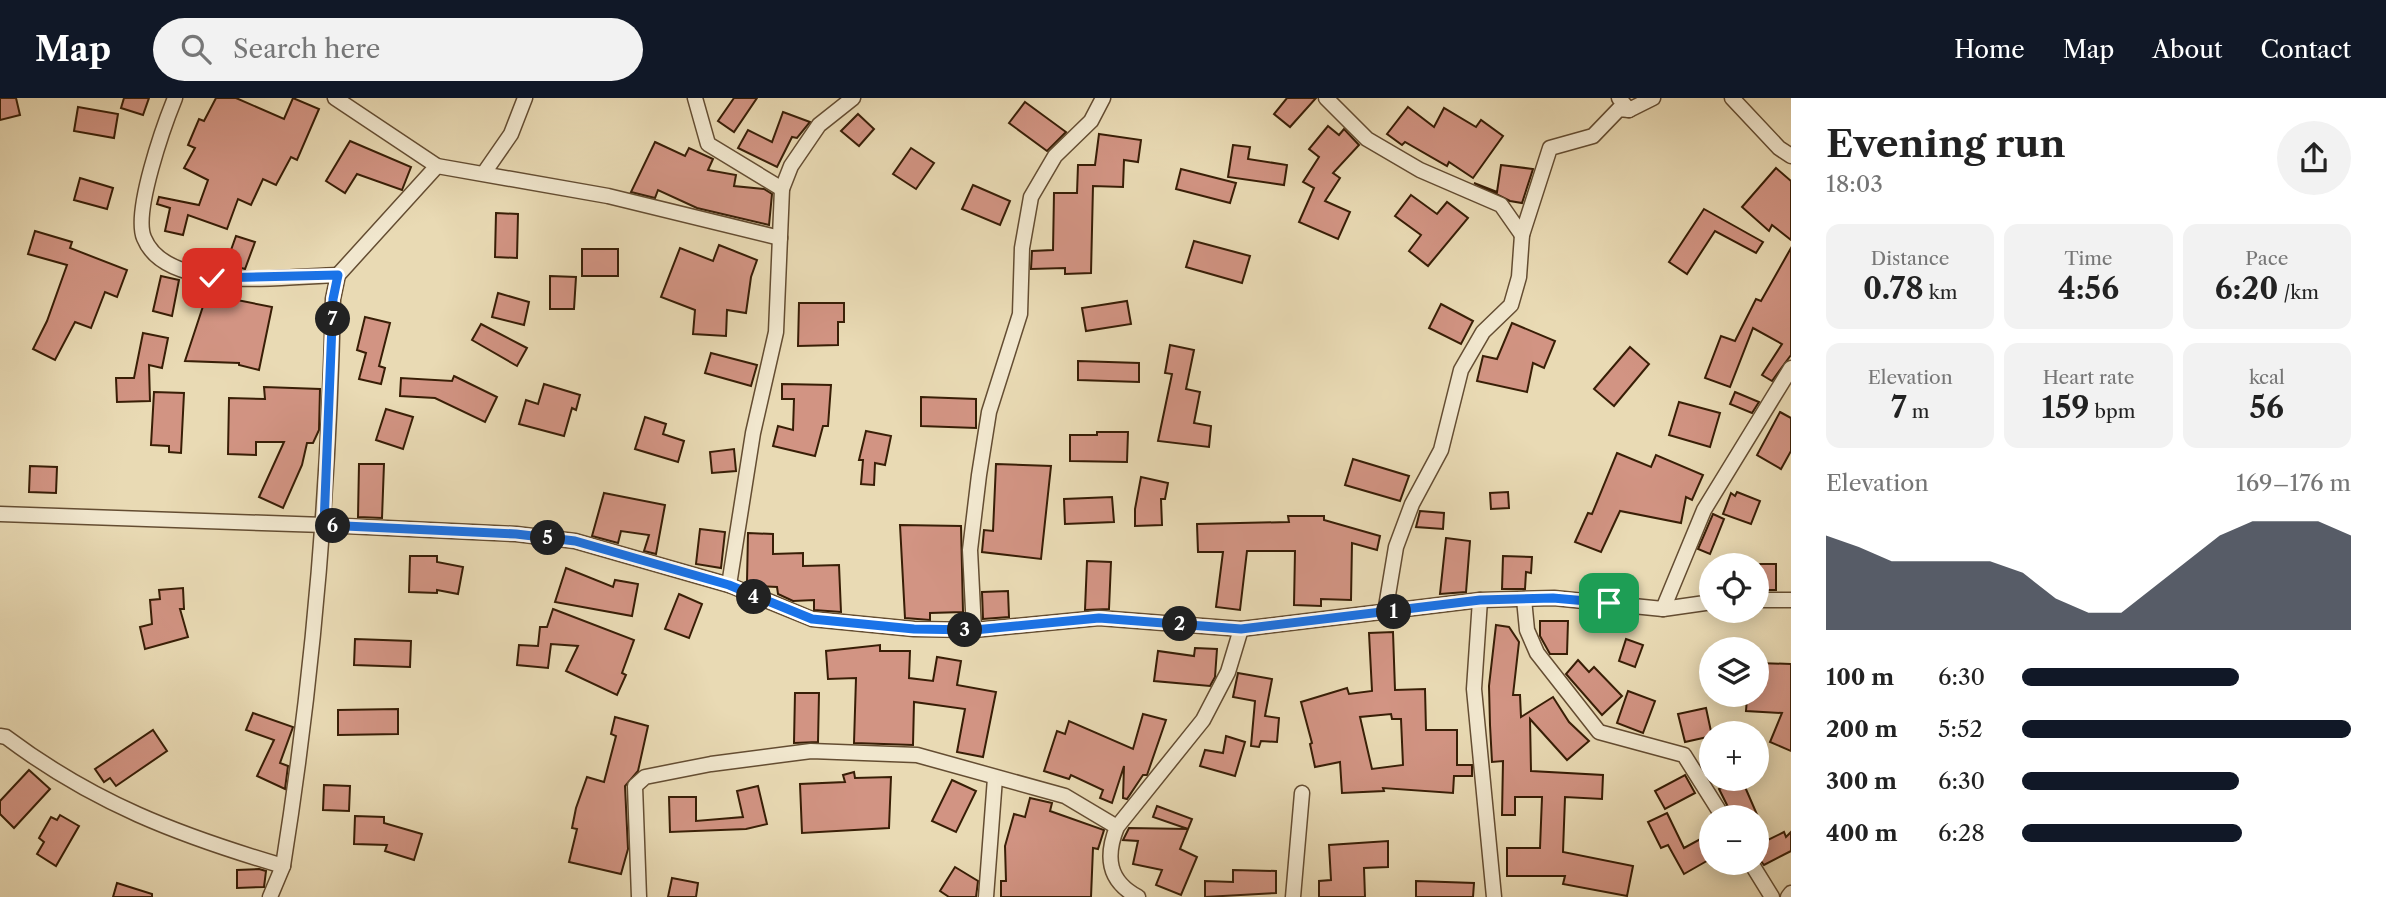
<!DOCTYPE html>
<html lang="en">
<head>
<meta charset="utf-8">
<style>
	:root { --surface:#fff; --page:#f2f2f2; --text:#222; --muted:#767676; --accent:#111827 }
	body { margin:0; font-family:"Libre Caslon Text",serif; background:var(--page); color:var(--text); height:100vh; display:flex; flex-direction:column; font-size:26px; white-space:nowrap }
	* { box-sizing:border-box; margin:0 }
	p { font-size:23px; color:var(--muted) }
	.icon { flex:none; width:38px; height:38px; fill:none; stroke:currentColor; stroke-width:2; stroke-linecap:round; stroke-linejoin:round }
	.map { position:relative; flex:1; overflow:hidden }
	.sheet { display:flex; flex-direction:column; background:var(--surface); width:595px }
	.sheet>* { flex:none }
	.buttons { position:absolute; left:1699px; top:455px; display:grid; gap:14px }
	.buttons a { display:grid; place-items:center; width:70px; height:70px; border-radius:50%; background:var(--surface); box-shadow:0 4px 18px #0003; font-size:35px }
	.pin { position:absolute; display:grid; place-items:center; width:60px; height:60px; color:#fff; margin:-30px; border-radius:14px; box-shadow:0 4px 10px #0006 }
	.km { position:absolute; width:35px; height:35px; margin:-18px; border-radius:50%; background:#222; color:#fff; font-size:19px; line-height:35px; text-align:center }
	.round { display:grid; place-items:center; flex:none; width:74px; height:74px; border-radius:37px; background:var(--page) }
	.summary { display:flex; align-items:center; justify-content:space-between; height:119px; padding:0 35px }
	h1 { font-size:38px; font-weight:800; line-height:52px }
	.stats { display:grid; grid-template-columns:repeat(3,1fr); gap:10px; height:119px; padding:7px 35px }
	.stats div { display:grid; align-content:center; border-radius:14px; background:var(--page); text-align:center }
	.stats b { font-size:30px; font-weight:800 }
	.stats small { font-size:19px; font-weight:400 }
	.stats p { font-size:19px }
	.chart { height:196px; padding:14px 35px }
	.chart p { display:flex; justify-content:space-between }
	.chart svg { width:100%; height:126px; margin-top:7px; fill:var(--accent); opacity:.7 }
	ul { padding:0 35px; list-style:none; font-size:23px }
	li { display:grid; grid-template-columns:112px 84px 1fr; align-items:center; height:52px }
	li i { height:18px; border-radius:9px; background:var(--accent) }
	header { display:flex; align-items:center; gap:42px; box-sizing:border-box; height:98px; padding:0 35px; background:var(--accent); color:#fff }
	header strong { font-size:33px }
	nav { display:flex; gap:38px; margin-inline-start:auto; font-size:24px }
	.search { width:490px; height:63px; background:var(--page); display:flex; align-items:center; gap:18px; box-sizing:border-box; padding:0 24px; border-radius:38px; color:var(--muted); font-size:26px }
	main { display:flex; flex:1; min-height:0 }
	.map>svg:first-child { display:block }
</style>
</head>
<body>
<header>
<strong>Map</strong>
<div class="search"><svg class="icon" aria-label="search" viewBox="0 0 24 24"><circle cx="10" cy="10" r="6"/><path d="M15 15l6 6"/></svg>Search here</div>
<nav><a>Home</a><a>Map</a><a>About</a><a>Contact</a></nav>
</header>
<main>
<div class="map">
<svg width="1791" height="799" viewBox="0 0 1791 799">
	<rect width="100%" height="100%" fill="#e9dab4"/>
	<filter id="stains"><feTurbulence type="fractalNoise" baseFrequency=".00286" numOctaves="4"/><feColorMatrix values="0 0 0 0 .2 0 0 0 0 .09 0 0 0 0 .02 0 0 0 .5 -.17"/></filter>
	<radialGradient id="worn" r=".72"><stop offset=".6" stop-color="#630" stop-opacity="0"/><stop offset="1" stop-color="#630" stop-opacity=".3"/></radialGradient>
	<g fill="#d29483" stroke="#381e06" stroke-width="2" fill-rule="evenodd">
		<polygon points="0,0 16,0 20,17 0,22"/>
		<polygon points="124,0 149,0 143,17 121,10"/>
		<polygon points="216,0 236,0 284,21 293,0 319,11 297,62 291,59 276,87 263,81 251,107 238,101 227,131 188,117 183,137 165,133 170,110 157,106 159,99 199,107 208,82 184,70 195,50 188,47 199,21 204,23"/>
		<polygon points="734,0 757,0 734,34 718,23"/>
		<polygon points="1287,0 1316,0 1290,29 1274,16"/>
		<polygon points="1025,4 1066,34 1047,53 1009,25"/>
		<polygon points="78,9 118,16 114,40 74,33"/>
		<polygon points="1408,9 1434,29 1444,10 1476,29 1481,22 1503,38 1473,80 1449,64 1447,68 1405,44 1402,47 1387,36"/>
		<polygon points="783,14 810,24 797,40 792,39 777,69 738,50 748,32 772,44"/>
		<polygon points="858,16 874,31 859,48 841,33"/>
		<polygon points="1328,28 1339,37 1344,31 1359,47 1333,75 1340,80 1325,103 1350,114 1338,141 1299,124 1314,90 1303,84 1319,59 1309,51"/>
		<polygon points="1099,36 1141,42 1138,64 1124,62 1123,89 1093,88 1091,175 1065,176 1065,170 1031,171 1032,153 1053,152 1054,95 1077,95 1078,67 1095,67"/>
		<polygon points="350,43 411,69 402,92 357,76 345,95 326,83"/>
		<polygon points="655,44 685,58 689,50 713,61 708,72 736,77 734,88 764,91 772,96 769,127 697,110 658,92 655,100 631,94"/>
		<polygon points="1233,47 1250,49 1248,61 1287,67 1284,87 1228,79"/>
		<polygon points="911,50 934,65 916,91 893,76"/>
		<polygon points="1501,67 1533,71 1522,105 1510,103 1474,85 1497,94"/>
		<polygon points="1776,70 1791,83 1791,142 1772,127 1769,133 1742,109"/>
		<polygon points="1181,71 1236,85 1230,105 1176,91"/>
		<polygon points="80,80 113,90 107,111 74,102"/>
		<polygon points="973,87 1010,103 1000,127 962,111"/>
		<polygon points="1411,97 1437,116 1447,104 1468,120 1428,168 1409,153 1421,137 1395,118"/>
		<polygon points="1704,111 1763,144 1756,155 1715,133 1687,176 1669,164"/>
		<polygon points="496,115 518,116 517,160 495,159"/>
		<polygon points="35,133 72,144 70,150 127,172 117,199 105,194 91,230 75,224 55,262 33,251 47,223 67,167 28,156"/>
		<polygon points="236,138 255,144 245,171 226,166"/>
		<polygon points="1194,143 1250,158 1242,185 1186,169"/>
		<polygon points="719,147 757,162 751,179 746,215 727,212 726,238 693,236 695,212 661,199 680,150 713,163"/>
		<polygon points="1791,150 1791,257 1788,261 1772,283 1762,277 1782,246 1753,230 1730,289 1705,280 1721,238 1735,243 1756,201 1761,203"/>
		<rect x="582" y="151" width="36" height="27"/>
		<polygon points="161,178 179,182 172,218 153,213"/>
		<polygon points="550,178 576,179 574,211 550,211"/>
		<polygon points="209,190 233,198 232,201 272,209 259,272 239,267 239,265 185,263"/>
		<polygon points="498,195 529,204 524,227 492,219"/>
		<polygon points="1127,203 1131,226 1086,233 1082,210"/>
		<polygon points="799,205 844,205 844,224 838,224 838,247 798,248"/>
		<polygon points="1441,206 1473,223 1461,246 1429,230"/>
		<polygon points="365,219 390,225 379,268 385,270 381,286 359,281 366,255 357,252"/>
		<polygon points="1512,225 1555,243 1544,270 1533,265 1527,294 1477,283 1483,258 1497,261"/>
		<polygon points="481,226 527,250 517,268 472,242"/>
		<polygon points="143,235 168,240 162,270 149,267 150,303 117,304 116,280 134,280"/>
		<polygon points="1170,247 1194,252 1186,291 1200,294 1194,325 1211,328 1209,349 1158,343 1172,276 1165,275"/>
		<polygon points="1630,249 1649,266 1614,308 1594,291"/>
		<polygon points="711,255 757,267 751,288 705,275"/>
		<polygon points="1078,263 1139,265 1139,284 1078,282"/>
		<polygon points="454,278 497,299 485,324 435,300 400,298 401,280 452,283"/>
		<polygon points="544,286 580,297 576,312 572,310 564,338 519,326 526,302 538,306"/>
		<polygon points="782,286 831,287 828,328 823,328 815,358 773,348 778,328 793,332 794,301 782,301"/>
		<polygon points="264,289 320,291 319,332 313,345 307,345 302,367 283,410 259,399 284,344 256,344 256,357 228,356 229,300 265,301"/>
		<polygon points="154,294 184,295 181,355 169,354 169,348 151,347"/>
		<polygon points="1735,294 1759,304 1752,315 1730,306"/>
		<polygon points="921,299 976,301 976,330 921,328"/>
		<polygon points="1679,304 1720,315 1710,349 1669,337"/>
		<polygon points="386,311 413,319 403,351 376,342"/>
		<polygon points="1780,314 1791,320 1791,353 1781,371 1757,357"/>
		<polygon points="645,319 666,326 663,336 684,343 678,364 635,351"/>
		<polygon points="866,333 891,338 885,367 875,365 874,387 861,386 863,362 859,362"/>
		<polygon points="1097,334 1128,334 1127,364 1070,363 1070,337 1097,337"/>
		<polygon points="734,351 736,373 712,375 710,354"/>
		<polygon points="1617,355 1651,369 1656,357 1703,377 1692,402 1686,399 1681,425 1620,413 1601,454 1575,444 1588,415 1592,416"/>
		<polygon points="1353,361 1409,378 1400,403 1345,387"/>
		<polygon points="359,366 384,366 382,420 358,419"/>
		<polygon points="996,366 1051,368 1041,461 982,454 984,432 993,433"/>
		<polygon points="30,368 57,369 56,395 29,394"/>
		<polygon points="1141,379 1168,385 1165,401 1161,401 1162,427 1135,428 1135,411"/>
		<polygon points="1508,394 1509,410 1491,411 1490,395"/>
		<polygon points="1737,394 1760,403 1751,426 1723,416 1731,395 1735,398"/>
		<polygon points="604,395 665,407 656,456 644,453 649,437 621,433 618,445 592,438"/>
		<polygon points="1112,399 1114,424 1065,426 1064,401"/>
		<polygon points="1420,413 1444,415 1443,431 1416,429"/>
		<polygon points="1713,416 1724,421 1710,456 1698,451"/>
		<polygon points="1288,418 1324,418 1324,422 1380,438 1377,452 1352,445 1351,502 1321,501 1321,508 1294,507 1295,453 1247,453 1240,512 1216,509 1223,454 1198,454 1197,426 1289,424"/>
		<polygon points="900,427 961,428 963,514 930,515 930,522 905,520"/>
		<polygon points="700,431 725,434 721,470 696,466"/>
		<polygon points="748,435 773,436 773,456 803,455 803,468 839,467 841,514 814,512 814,502 793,503 778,496 777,489 757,488 747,484"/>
		<polygon points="1446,440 1470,443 1466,494 1440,496"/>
		<polygon points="410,458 437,458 437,464 463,469 458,496 437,492 437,495 409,494"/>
		<polygon points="1503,458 1532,459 1531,475 1526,474 1525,491 1502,491"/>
		<polygon points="1087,463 1111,464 1109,511 1085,512"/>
		<rect x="1757" y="466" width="19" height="26"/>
		<polygon points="566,470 613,489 615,482 638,486 632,518 555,504"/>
		<polygon points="183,490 184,511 180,511 188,539 145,551 140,529 152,526 150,502 160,501 159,492"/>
		<polygon points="1008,493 1009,519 983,521 982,494"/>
		<polygon points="679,496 702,506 689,540 665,531"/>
		<polygon points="553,511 634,542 622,575 626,577 617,597 566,573 578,548 551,546 548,570 517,567 519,547 538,548 540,529 547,529"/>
		<polygon points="1540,523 1568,523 1567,556 1550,556 1540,538"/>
		<polygon points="1496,527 1509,529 1519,544 1513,597 1520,597 1521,619 1553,599 1569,624 1589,643 1567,662 1530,621 1531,673 1603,677 1602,701 1565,699 1563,754 1633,768 1627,798 1563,786 1565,778 1507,778 1507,750 1540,750 1542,699 1515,699 1515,717 1502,717 1503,663 1492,664 1490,627 1489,588"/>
		<path d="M 1393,534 L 1395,592 L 1425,591 L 1426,632 L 1457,632 L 1457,667 L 1472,667 L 1472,678 L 1454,678 L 1453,695 L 1383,690 L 1384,693 L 1342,695 L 1340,664 L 1315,669 L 1310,646 L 1312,645 L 1301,604 L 1347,590 L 1349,596 L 1372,593 L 1369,535 ZM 1391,616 L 1392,621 L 1401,621 L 1403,667 L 1372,671 L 1360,619 Z"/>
		<polygon points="355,541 411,543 410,569 354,567"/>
		<polygon points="1626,541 1643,547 1635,569 1619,563"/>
		<polygon points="880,547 880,553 910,553 909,580 933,583 937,559 961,563 957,587 996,594 983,659 957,654 965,611 914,604 913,647 854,645 856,580 828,581 826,553"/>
		<polygon points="1195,550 1217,551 1215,579 1210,588 1154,583 1158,553 1194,558"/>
		<polygon points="1578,562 1589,574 1594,569 1622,598 1602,617 1566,576"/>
		<polygon points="1757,565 1791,566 1791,653 1770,644 1782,615 1746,613 1747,600 1757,597"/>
		<polygon points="1238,575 1272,581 1265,618 1279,620 1277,644 1261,643 1259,649 1251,648 1255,603 1233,599"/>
		<polygon points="1628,593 1655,603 1643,635 1617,625"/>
		<polygon points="795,595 819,595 818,644 794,645"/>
		<polygon points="1706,610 1712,638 1685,644 1678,616"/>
		<polygon points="398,611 398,636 338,637 338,612"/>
		<polygon points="253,615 293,629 280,665 288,668 285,691 257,678 274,642 246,632"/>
		<polygon points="1143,616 1166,622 1147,677 1143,677 1127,701 1123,700 1124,668 1112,705 1100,700 1103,692 1071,677 1069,681 1044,673 1057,633 1065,636 1069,623 1133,651"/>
		<polygon points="615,619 648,628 638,673 625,688 628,751 621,776 569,764 577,731 572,730 576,710 587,679 604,684 616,638 611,636"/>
		<polygon points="153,632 167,653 116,688 110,680 104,684 95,671"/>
		<polygon points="1226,638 1245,644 1235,678 1200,668 1205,652 1223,655"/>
		<polygon points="29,672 50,691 14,730 0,716 0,703"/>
		<polygon points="854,674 855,680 891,679 889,730 802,735 800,686 845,684 843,677"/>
		<polygon points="1685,677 1695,695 1665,711 1655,693"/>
		<polygon points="952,682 976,693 956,734 932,723"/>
		<polygon points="1742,682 1768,742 1784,734 1786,739 1791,734 1791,753 1764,767 1757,758 1757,719 1733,719 1719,691"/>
		<polygon points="324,687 350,688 349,713 323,712"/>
		<polygon points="758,688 767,726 746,731 670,734 669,699 696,699 696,723 743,719 737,693"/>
		<polygon points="1030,700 1052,705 1050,713 1104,732 1098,751 1093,750 1091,799 1001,799 1001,783 1006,783 1005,748 1014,716 1025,719"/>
		<polygon points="1157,708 1192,721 1180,751 1197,759 1181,797 1156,787 1162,772 1133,766 1138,743 1123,742 1129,730 1188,731 1153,719"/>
		<polygon points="1667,715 1684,750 1704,739 1712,752 1712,760 1684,776 1668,747 1661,750 1648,724"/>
		<polygon points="60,717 79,728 56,768 37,756 44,744 39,740 51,719 57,722"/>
		<polygon points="355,718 384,719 384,725 422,736 414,762 385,753 387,747 354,746"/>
		<polygon points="1388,743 1388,769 1364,770 1365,799 1319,799 1319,783 1331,782 1329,747"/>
		<polygon points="955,769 978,783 976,799 949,799 940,793"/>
		<polygon points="259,771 266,773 264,789 237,790 237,772"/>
		<polygon points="1233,772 1276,773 1276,795 1205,799 1205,783 1233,784"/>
		<polygon points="672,780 698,785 696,799 668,799"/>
		<polygon points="1416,783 1474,785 1473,799 1416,799"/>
		<polygon points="117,785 152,796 152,799 113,799"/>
	</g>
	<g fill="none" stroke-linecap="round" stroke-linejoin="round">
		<defs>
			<g id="street">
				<path d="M 175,0 C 164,27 133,114 144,140 C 167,197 287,178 338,177"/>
				<polyline points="335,0 437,68 608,98 780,140"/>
				<polyline points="695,0 708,46 782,91"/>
				<polyline points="1326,0 1367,41 1420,72 1501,107 1522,137"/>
				<polyline points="1732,0 1779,50 1791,58"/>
				<polyline points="1629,12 1653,0"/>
				<polyline points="484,75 511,36 525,0"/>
				<polyline points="0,416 324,427 516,436 575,443 729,487 812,521 914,531 974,532 1099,520 1241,531 1480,502 1554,500 1663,511 1712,504"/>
				<polyline points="729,487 753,335 776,234 782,91 791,68 819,27 853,0"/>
				<polyline points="1524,501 1527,532 1537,555 1599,634 1684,657 1723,719"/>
				<polyline points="1480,502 1474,591 1494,799"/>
				<polyline points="1757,502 1791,502"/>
				<polyline points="1663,511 1704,412 1791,270"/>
				<polyline points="1385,515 1396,449 1412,406 1441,352 1461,272 1483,234 1511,207 1519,179 1522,137 1550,50 1593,38 1619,11 1629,12 1619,0"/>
				<polyline points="974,532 970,452 979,377 989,314 1020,216 1022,150 1031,99 1055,58 1091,23 1103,0"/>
				<path d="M 0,638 L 6,639 C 94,705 178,737 283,768"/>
				<polyline points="1751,765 1772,799"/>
				<path d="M 270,799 L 283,768 C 313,580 329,391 333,201 L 338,177 L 437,68"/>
				<polyline points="639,799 635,688 645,679 711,666 811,653 917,657 1065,698 1117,729"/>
				<polyline points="986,799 995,680"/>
				<path d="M 1138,799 C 1108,783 1105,759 1117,729 L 1203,622 L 1228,574 L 1241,531"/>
				<polyline points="1293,799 1302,695"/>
				<polyline points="1788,799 1791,795"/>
			</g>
		</defs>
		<use href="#street" stroke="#644d32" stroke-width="17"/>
		<use href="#street" stroke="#f1e7ce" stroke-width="14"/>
	</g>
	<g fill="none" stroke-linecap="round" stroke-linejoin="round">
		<defs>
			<polyline id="route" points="212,180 338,177 333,201 324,427 516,436 575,443 729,487 812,521 914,531 974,532 1099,520 1241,531 1480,502 1553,500 1609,505"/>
		</defs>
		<use href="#route" stroke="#fff" stroke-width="14"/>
		<use href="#route" stroke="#1a73e8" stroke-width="9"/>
	</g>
	<rect width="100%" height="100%" filter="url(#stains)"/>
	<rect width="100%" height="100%" fill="url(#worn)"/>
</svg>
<div class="buttons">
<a><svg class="icon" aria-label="locate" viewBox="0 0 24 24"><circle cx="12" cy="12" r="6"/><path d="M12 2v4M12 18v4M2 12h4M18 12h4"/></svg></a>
<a><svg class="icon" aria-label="layers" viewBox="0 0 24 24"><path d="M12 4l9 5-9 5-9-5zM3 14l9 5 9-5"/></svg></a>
<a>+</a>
<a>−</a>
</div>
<div class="pin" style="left:1609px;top:505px;background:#1e9e55"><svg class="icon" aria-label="arrive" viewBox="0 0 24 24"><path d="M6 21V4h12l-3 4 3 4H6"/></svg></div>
<div class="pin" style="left:212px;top:180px;background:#d93025"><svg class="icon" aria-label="check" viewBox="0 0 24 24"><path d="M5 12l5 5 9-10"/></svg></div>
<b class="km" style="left:1394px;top:514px">1</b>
<b class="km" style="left:1180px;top:526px">2</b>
<b class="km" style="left:965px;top:532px">3</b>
<b class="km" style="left:754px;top:499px">4</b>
<b class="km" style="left:548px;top:440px">5</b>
<b class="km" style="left:333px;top:428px">6</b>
<b class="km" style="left:333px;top:221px">7</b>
</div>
<section class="sheet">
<div class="summary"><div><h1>Evening run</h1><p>18:03</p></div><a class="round"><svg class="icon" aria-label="share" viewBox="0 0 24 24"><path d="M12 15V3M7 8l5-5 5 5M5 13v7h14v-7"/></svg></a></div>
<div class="stats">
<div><p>Distance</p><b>0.78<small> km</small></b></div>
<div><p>Time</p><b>4:56</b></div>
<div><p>Pace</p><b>6:20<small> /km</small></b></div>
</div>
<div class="stats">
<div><p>Elevation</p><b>7<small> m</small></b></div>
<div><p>Heart rate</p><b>159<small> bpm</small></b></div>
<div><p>kcal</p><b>56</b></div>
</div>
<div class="chart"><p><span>Elevation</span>169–176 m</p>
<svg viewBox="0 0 160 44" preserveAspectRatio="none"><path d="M0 44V11L10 15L20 20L30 20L40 20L50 20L60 24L70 33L80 38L90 38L100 29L110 20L120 11L130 6L140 6L150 6L160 11V44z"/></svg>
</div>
<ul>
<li><b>100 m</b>6:30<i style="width:66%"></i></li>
<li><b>200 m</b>5:52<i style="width:100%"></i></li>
<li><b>300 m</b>6:30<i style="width:66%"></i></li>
<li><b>400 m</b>6:28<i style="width:67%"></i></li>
</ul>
</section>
</main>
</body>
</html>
